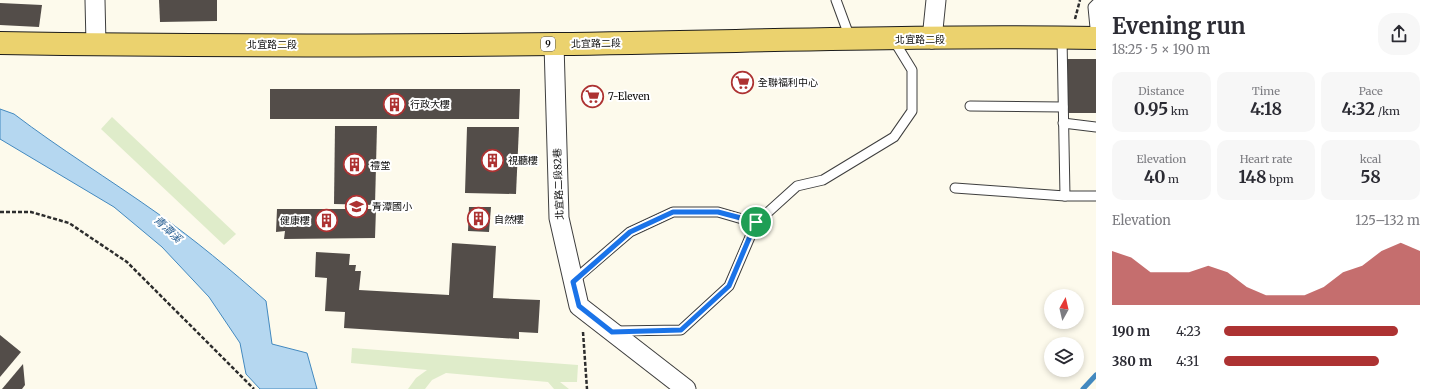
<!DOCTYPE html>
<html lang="en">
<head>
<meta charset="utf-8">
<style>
	:root { --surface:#fff; --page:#f7f7f7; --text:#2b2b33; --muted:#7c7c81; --accent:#ad3232 }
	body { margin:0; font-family:Merriweather,"Noto Sans TC",serif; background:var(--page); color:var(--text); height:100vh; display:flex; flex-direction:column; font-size:15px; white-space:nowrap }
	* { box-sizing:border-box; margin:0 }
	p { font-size:13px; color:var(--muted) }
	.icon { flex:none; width:22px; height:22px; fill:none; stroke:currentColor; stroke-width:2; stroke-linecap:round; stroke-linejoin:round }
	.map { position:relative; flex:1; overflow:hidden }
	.drawer { display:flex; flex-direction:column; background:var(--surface); width:340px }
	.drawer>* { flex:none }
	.needle { width:26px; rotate:8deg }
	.controls { position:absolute; left:1044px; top:289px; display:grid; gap:8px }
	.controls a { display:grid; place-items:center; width:40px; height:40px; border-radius:50%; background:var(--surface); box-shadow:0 2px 6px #0003; font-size:20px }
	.pin { position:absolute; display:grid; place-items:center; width:34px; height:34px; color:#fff; margin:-17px; border:2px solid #fff; border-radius:50%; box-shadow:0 1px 4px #0007 }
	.round { display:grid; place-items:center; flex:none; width:42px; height:42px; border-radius:16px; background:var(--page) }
	.summary { display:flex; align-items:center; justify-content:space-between; height:68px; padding:0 16px }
	h1 { font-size:22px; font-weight:700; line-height:30px }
	.figures { display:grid; grid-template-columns:repeat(3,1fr); gap:6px; height:68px; padding:4px 16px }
	.figures div { display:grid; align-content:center; border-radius:10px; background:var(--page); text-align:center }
	.figures b { font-size:17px; font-weight:700 }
	.figures small { font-size:11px; font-weight:400 }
	.figures p { font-size:11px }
	.chart { height:112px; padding:8px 16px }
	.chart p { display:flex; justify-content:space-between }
	.chart svg { width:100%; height:72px; margin-top:4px; fill:var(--accent); opacity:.7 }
	ul { padding:0 16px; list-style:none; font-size:13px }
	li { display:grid; grid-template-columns:64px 48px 1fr; align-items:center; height:30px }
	li i { height:10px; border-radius:5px; background:var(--accent) }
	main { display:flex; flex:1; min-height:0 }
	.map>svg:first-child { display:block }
</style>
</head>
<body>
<main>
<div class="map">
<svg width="1096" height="389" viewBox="0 0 1096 389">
	<rect width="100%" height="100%" fill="#fdfaec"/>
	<g fill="#dfecca">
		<polygon points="112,117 236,234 224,245 101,129"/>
		<polygon points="352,348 578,365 577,382 560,382 569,389 554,389 548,382 446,373 432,380 425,389 408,389 416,378 427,370 351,363"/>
	</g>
	<path fill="#b5d7f0" stroke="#4389bf" d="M 0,109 L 14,114 C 60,149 109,179 157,213 C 195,240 231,270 266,301 L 272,344 L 307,353 L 317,389 L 260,389 L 246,374 L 240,343 L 209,297 L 162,247 L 114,207 L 0,139 Z"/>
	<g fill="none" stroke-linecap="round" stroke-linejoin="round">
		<polyline stroke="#4389bf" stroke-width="5" points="1083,389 1096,375"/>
	</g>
	<g fill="#534d49">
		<polygon points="159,0 217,0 217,21 160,22"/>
		<polygon points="0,3 42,5 39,27 0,25"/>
		<rect x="1062" y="59" width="34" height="54"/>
		<polygon points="270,89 520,89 519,119 270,119"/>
		<polygon points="335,126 377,126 375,205 334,204"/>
		<polygon points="467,127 519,127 516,194 465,193"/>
		<polygon points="469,207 491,207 489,232 468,231"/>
		<polygon points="277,209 376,209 375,238 284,239 285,231 276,232"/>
		<polygon points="452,243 496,246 493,298 540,300 538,333 519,332 519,339 344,328 345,312 325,311 327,278 315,277 316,252 350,254 349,265 356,265 355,271 361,271 359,290 449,295"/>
		<polygon points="0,335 21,352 0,377"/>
		<polygon points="23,364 25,385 22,389 2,389"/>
	</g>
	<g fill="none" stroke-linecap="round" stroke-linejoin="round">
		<defs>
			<g id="lane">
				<polyline points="836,0 850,38"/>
				<polyline points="1096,38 1093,7 1096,4"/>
				<polyline points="970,106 1063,107"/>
				<polyline points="1063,123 1096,127"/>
				<polyline points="955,188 1065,196 1062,38"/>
				<polyline points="1065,196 1096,196"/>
				<polyline points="573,281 630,232 673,212 718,212 756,223 797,186 823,180 894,137 912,111 912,70 893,39"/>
				<polyline points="615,331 681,330 729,286 756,223"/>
			</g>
			<g id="street">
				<polyline points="95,0 96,44"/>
				<polyline points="932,39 936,0"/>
				<polyline points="554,44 559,218 579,306 686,389"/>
			</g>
			<path id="primary" d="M 0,43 C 185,46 371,46 556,44 C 736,42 916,35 1096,38"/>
		</defs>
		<use href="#lane" stroke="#3e3e3e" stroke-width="11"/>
		<use href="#street" stroke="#3e3e3e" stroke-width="21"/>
		<use href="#primary" stroke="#1c1c1c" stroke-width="24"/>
		<g stroke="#2d2d2d" stroke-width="2.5" stroke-dasharray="4 2" stroke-linecap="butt">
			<polyline points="1075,19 1080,0"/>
			<polyline points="0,212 31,212 69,223 127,262 254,389"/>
			<polyline points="583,332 587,389"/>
		</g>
		<use href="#lane" stroke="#fff" stroke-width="9"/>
		<use href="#street" stroke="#fff" stroke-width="19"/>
		<use href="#primary" stroke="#ebd26e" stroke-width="22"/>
	</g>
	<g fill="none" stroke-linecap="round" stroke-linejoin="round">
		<defs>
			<polygon id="route" points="673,212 718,212 756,222 729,286 681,330 612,332 579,306 573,282 630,232"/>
		</defs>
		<use href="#route" stroke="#fff" stroke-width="8"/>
		<use href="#route" stroke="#1a73e8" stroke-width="5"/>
	</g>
	<defs>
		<symbol id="supermarket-ring" viewBox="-11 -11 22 22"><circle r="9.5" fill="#fff" stroke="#ad3232" stroke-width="1.5"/><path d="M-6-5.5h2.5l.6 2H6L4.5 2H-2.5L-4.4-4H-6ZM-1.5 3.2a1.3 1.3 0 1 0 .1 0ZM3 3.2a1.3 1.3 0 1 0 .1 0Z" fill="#ad3232"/></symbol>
		<symbol id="building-ring" viewBox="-11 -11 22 22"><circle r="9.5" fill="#fff" stroke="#ad3232" stroke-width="1.5"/><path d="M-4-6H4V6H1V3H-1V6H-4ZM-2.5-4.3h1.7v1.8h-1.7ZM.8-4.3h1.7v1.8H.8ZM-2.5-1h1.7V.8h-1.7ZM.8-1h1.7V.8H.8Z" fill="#ad3232"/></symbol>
		<symbol id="school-ring" viewBox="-11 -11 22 22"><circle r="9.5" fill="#fff" stroke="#ad3232" stroke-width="1.5"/><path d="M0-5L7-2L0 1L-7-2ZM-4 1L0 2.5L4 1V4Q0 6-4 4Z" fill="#ad3232"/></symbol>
	</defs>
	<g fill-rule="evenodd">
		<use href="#supermarket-ring" x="730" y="70" width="25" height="25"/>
		<use href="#supermarket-ring" x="580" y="84" width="25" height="25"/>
		<use href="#building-ring" x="382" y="92" width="25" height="25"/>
		<use href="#building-ring" x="480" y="148" width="25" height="25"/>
		<use href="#building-ring" x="342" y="152" width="25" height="25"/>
		<use href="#school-ring" x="344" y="194" width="25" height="25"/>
		<use href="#building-ring" x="466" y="206" width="25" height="25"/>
		<use href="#building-ring" x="314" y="208" width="25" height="25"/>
	</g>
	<g text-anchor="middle" stroke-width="4" stroke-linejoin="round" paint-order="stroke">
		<rect fill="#fff" stroke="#545454" stroke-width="1" x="541" y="37" width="14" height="14" rx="3"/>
		<g font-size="9" font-weight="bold" fill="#0b0b0b">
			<text x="548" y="47">9</text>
		</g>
		<g font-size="10" fill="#0b0b0b" stroke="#fff">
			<text x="920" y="43">北宜路二段</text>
			<text transform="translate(596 43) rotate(-1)" y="4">北宜路二段</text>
			<text x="272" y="48">北宜路二段</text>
			<text transform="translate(558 184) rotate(-92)" y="4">北宜路二段82巷</text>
		</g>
		<g font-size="10" fill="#0b0b0b" stroke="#fff" text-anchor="start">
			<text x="758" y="86">全聯福利中心</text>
			<text x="608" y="100">7-Eleven</text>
			<text x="410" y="108">行政大樓</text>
			<text x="508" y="164">視聽樓</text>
			<text x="370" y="169">禮堂</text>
			<text x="372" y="210">青潭國小</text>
			<text x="494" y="223">自然樓</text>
			<text x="310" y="224" text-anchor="end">健康樓</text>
		</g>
		<g font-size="11" font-style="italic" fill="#225b90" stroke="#fff">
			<text transform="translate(168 229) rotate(43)" y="4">青潭溪</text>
		</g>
	</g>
</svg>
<div class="controls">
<a><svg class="needle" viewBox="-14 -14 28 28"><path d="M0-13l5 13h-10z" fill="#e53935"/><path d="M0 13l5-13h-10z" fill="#7c7c81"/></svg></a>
<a><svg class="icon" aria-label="layers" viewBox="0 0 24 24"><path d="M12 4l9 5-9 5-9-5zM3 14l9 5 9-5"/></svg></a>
</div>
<div class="pin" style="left:756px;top:222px;background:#1e9e55"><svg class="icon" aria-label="arrive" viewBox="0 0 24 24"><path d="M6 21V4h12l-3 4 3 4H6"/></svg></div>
</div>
<section class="drawer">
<div class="summary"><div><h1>Evening run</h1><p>18:25 · 5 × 190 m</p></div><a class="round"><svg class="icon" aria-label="share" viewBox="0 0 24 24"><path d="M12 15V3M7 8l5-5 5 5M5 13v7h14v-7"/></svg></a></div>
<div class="figures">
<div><p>Distance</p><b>0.95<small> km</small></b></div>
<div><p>Time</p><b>4:18</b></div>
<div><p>Pace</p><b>4:32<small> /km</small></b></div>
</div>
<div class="figures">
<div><p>Elevation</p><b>40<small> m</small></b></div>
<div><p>Heart rate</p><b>148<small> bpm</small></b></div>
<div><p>kcal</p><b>58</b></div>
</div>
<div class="chart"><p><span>Elevation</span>125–132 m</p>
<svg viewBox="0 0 160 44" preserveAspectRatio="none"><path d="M0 44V11L10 15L20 24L30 24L40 24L50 20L60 24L70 33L80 38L90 38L100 38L110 33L120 24L130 20L140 11L150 6L160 11V44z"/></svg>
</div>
<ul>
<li><b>190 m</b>4:23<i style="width:89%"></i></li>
<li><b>380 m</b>4:31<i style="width:79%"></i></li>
</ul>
</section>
</main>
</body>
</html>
